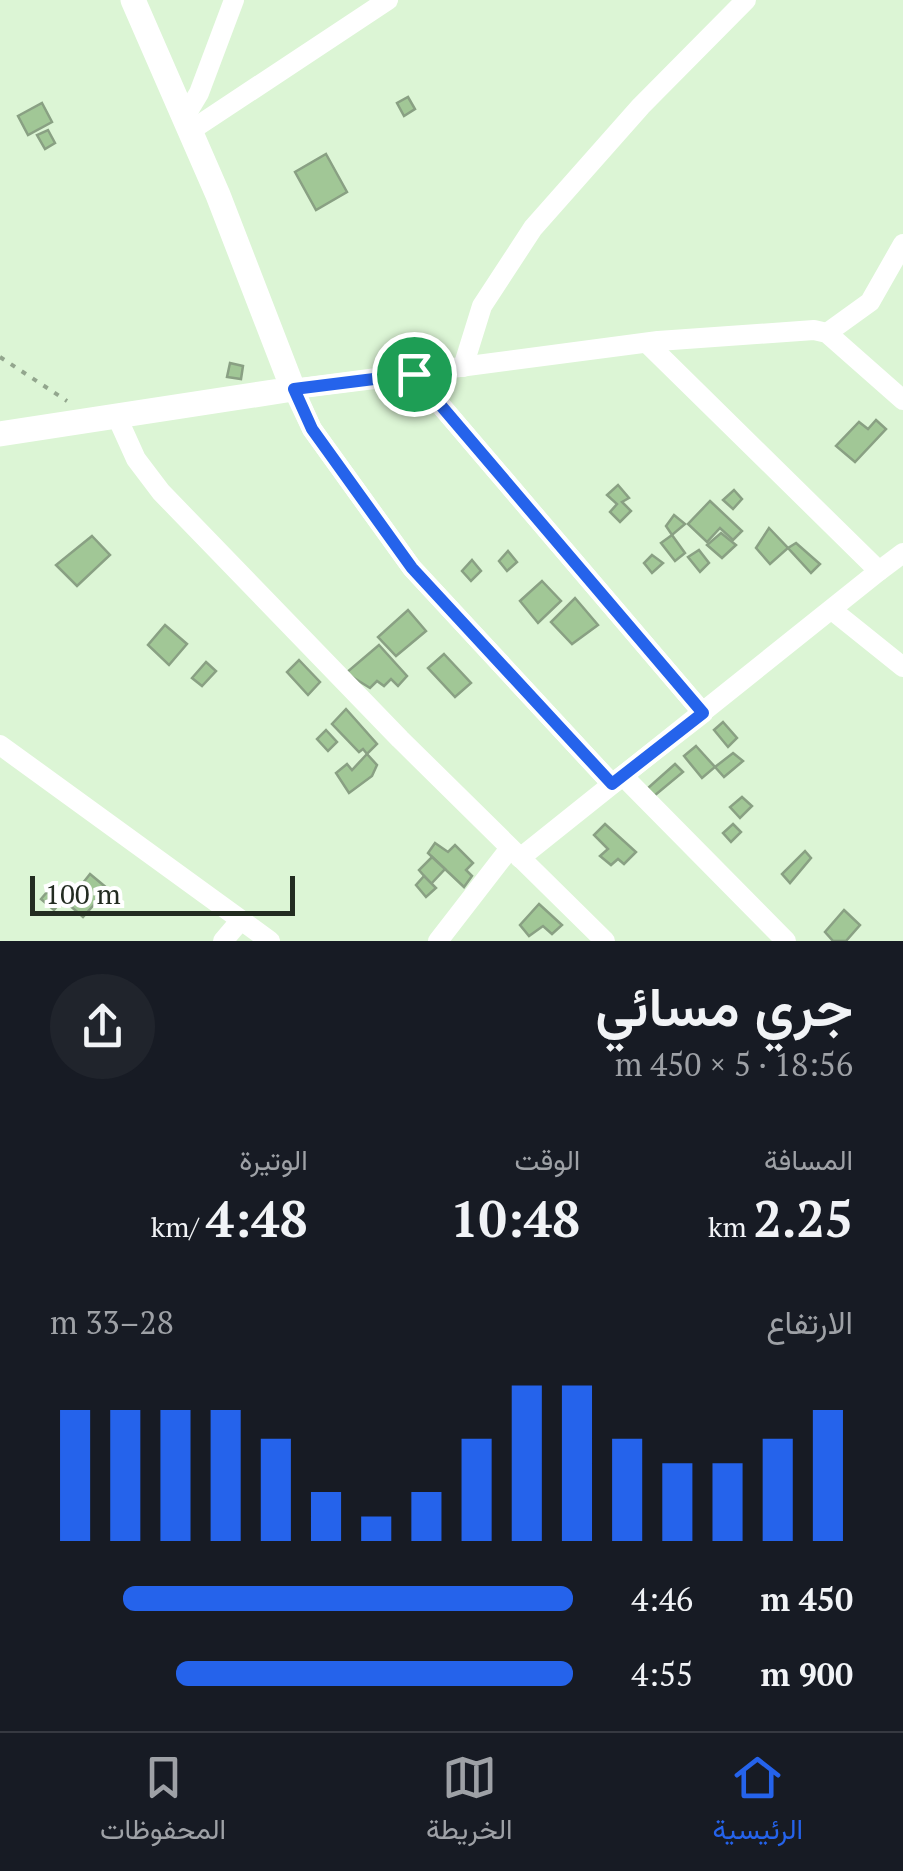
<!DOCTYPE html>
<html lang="ar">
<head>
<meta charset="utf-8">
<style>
	:root { --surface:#171b24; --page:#20242c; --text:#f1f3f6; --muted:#9ea1a6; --line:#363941; --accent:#2563eb }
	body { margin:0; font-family:"PT Serif",Vazirmatn,serif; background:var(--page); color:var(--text); direction:rtl; height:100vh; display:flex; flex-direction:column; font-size:38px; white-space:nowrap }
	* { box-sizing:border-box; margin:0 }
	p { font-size:32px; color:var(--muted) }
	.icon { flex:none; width:55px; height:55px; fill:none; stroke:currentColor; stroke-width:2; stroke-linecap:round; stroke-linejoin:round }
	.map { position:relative; height:941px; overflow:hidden; direction:ltr }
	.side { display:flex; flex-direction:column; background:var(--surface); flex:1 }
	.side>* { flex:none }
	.scale { position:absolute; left:30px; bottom:25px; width:265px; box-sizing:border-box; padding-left:10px; border:5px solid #232c21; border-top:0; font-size:28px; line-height:35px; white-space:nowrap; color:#232c21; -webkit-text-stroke:8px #fff; paint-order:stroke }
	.pin { position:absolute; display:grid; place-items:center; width:85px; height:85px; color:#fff; margin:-42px; border:5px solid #fff; border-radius:50%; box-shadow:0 2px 10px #0007 }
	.round { display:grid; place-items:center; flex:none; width:105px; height:105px; border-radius:52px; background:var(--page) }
	.headline { display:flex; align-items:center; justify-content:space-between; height:170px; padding:0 50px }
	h1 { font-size:55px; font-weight:600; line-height:75px }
	.stats { display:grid; grid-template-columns:repeat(3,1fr); gap:15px; height:170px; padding:10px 50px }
	.stats div { display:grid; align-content:center }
	.stats b { font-size:50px; font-weight:600 }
	.stats small { font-size:28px; font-weight:400 }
	.stats p { font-size:28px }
	.chart { height:280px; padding:20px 50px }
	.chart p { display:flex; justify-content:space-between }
	.chart svg { width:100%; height:180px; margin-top:10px; stroke:var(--accent); stroke-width:6 }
	ul { padding:0 50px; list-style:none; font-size:32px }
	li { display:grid; grid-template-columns:160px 120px 1fr; align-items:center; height:75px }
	li i { height:25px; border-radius:12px; background:var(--accent) }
	.tabs { display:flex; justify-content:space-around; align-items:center; height:140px; border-top:2px solid var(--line); background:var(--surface); font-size:28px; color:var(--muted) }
	.tabs a { display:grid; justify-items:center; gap:5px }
	.tabs .active { color:var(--accent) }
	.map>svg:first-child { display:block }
</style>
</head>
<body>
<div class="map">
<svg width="903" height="941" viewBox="0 0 903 941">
	<rect width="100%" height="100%" fill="#dcf5d5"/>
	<g fill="#a1c796" stroke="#89a083" stroke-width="2.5">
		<polygon points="408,97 415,109 404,116 397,103"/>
		<polygon points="42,103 52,122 28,135 18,116"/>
		<polygon points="48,130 55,143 45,149 37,135"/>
		<polygon points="326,154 347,192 316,210 295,172"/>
		<polygon points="230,363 243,366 241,379 227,377"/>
		<polygon points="876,420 886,429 855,462 836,446 859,422 868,429"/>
		<polygon points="618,485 629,498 622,502 631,511 620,522 610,512 617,504 607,495"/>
		<polygon points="734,490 742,499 733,509 723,500"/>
		<polygon points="710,501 742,531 733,540 720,528 707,542 688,524"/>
		<polygon points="674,515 685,524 672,535 666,526"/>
		<polygon points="769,528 788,548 770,564 756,548"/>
		<polygon points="721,533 736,545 722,558 707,545"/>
		<polygon points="672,535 685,553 675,561 661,543"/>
		<polygon points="92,536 110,555 77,586 56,565"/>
		<polygon points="796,543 820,564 811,573 788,548"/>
		<polygon points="699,550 709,563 700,572 688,557"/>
		<polygon points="508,551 517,562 507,571 499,561"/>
		<polygon points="652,555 663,563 652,573 644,563"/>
		<polygon points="472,560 481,571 471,581 462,571"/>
		<polygon points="542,581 561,601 538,623 520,601"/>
		<polygon points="575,598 598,625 572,644 551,622"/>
		<polygon points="408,610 426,631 396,656 378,637"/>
		<polygon points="165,625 187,644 169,665 148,645"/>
		<polygon points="379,645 407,676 398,686 391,679 384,686 377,681 370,688 346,673"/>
		<polygon points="444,654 471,683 455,697 428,668"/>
		<polygon points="299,660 320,682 308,695 287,672"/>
		<polygon points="206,662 216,671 202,686 192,678"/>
		<polygon points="346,709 377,744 367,754 363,749 359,752 332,724"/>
		<polygon points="723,722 737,738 728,747 714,730"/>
		<polygon points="326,730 337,742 328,751 317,739"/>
		<polygon points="696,746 715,767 702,778 684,756"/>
		<polygon points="733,753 743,761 724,777 715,767"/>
		<polygon points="367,754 377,765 372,776 349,793 336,773 347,764 352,770"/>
		<polygon points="675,764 683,772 654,796 639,796"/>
		<polygon points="742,797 752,806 740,818 730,807"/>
		<polygon points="605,824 636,852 624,864 618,859 611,865 600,856 608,849 594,835"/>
		<polygon points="733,824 741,832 731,842 723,833"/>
		<polygon points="435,843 448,852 455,845 473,863 466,870 472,876 464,887 428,853"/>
		<polygon points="805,851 811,858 790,883 782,874"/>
		<polygon points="432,857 445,869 431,884 419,870"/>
		<polygon points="90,874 108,889 83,917 67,903"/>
		<polygon points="424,876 436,888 426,897 416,885"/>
		<polygon points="47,892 60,903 54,910 41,899"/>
		<polygon points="539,904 562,925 552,934 543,926 529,936 520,925"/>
		<polygon points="844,910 860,925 846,941 833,941 825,932"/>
	</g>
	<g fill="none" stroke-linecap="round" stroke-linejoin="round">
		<polyline stroke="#93a68e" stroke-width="4" stroke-dasharray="5 8" stroke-linecap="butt" points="0,357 67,401"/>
		<g stroke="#fff" stroke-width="20">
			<polyline points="184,118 199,93 234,0"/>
			<polyline points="190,131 388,0"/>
			<polyline points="827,333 870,302 903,244"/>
			<polyline points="463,367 482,306 533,228 641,106 746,0"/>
			<polyline points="414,374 703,713"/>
			<polyline points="117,417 136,459 161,492 400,739 605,941"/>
			<polyline points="879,571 903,553"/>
			<polyline points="832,610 903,667"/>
			<polyline points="0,745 270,941"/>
			<polyline points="623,776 786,941"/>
			<polyline points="612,784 412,568 312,429 293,389 658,341 814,330 827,333 903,400"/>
			<polyline points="520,858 879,571 647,343"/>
			<polyline points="223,941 240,921"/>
			<polyline points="438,941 510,848"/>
		</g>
		<polyline stroke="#fff" stroke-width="25" points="0,434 293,389 218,195 133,0"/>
	</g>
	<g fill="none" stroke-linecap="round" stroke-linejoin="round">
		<defs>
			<polygon id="route" points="414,374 703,713 612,784 412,568 312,429 294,389"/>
		</defs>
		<use href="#route" stroke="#fff" stroke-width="20"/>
		<use href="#route" stroke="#2563eb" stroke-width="12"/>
	</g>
</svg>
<div class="scale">100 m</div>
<div class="pin" style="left:414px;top:374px;background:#1e9e55"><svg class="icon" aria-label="arrive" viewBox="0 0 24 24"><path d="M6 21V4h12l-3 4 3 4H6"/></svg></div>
</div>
<section class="side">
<div class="headline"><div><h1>جري مسائي</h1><p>18:56 · 5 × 450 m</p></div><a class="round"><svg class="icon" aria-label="share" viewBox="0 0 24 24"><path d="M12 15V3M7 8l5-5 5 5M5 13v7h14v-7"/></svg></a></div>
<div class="stats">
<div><p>المسافة</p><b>2.25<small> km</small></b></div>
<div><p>الوقت</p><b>10:48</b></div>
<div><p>الوتيرة</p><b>4:48<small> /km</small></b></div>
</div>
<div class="chart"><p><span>الارتفاع</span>28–33 m</p>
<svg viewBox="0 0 160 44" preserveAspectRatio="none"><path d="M5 44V12M15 44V12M25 44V12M35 44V12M45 44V19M55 44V32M65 44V38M75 44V32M85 44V19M95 44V6M105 44V6M115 44V19M125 44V25M135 44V25M145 44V19M155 44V12"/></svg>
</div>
<ul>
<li><b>450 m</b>4:46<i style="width:86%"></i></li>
<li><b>900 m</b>4:55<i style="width:76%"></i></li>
</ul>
</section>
<nav class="tabs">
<a class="active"><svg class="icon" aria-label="home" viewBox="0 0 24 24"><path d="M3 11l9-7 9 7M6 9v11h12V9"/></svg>الرئيسية</a>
<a><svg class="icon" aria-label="map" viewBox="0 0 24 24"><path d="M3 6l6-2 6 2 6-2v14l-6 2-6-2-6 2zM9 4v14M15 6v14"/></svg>الخريطة</a>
<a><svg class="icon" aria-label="saved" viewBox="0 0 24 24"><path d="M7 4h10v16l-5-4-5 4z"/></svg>المحفوظات</a>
</nav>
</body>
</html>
